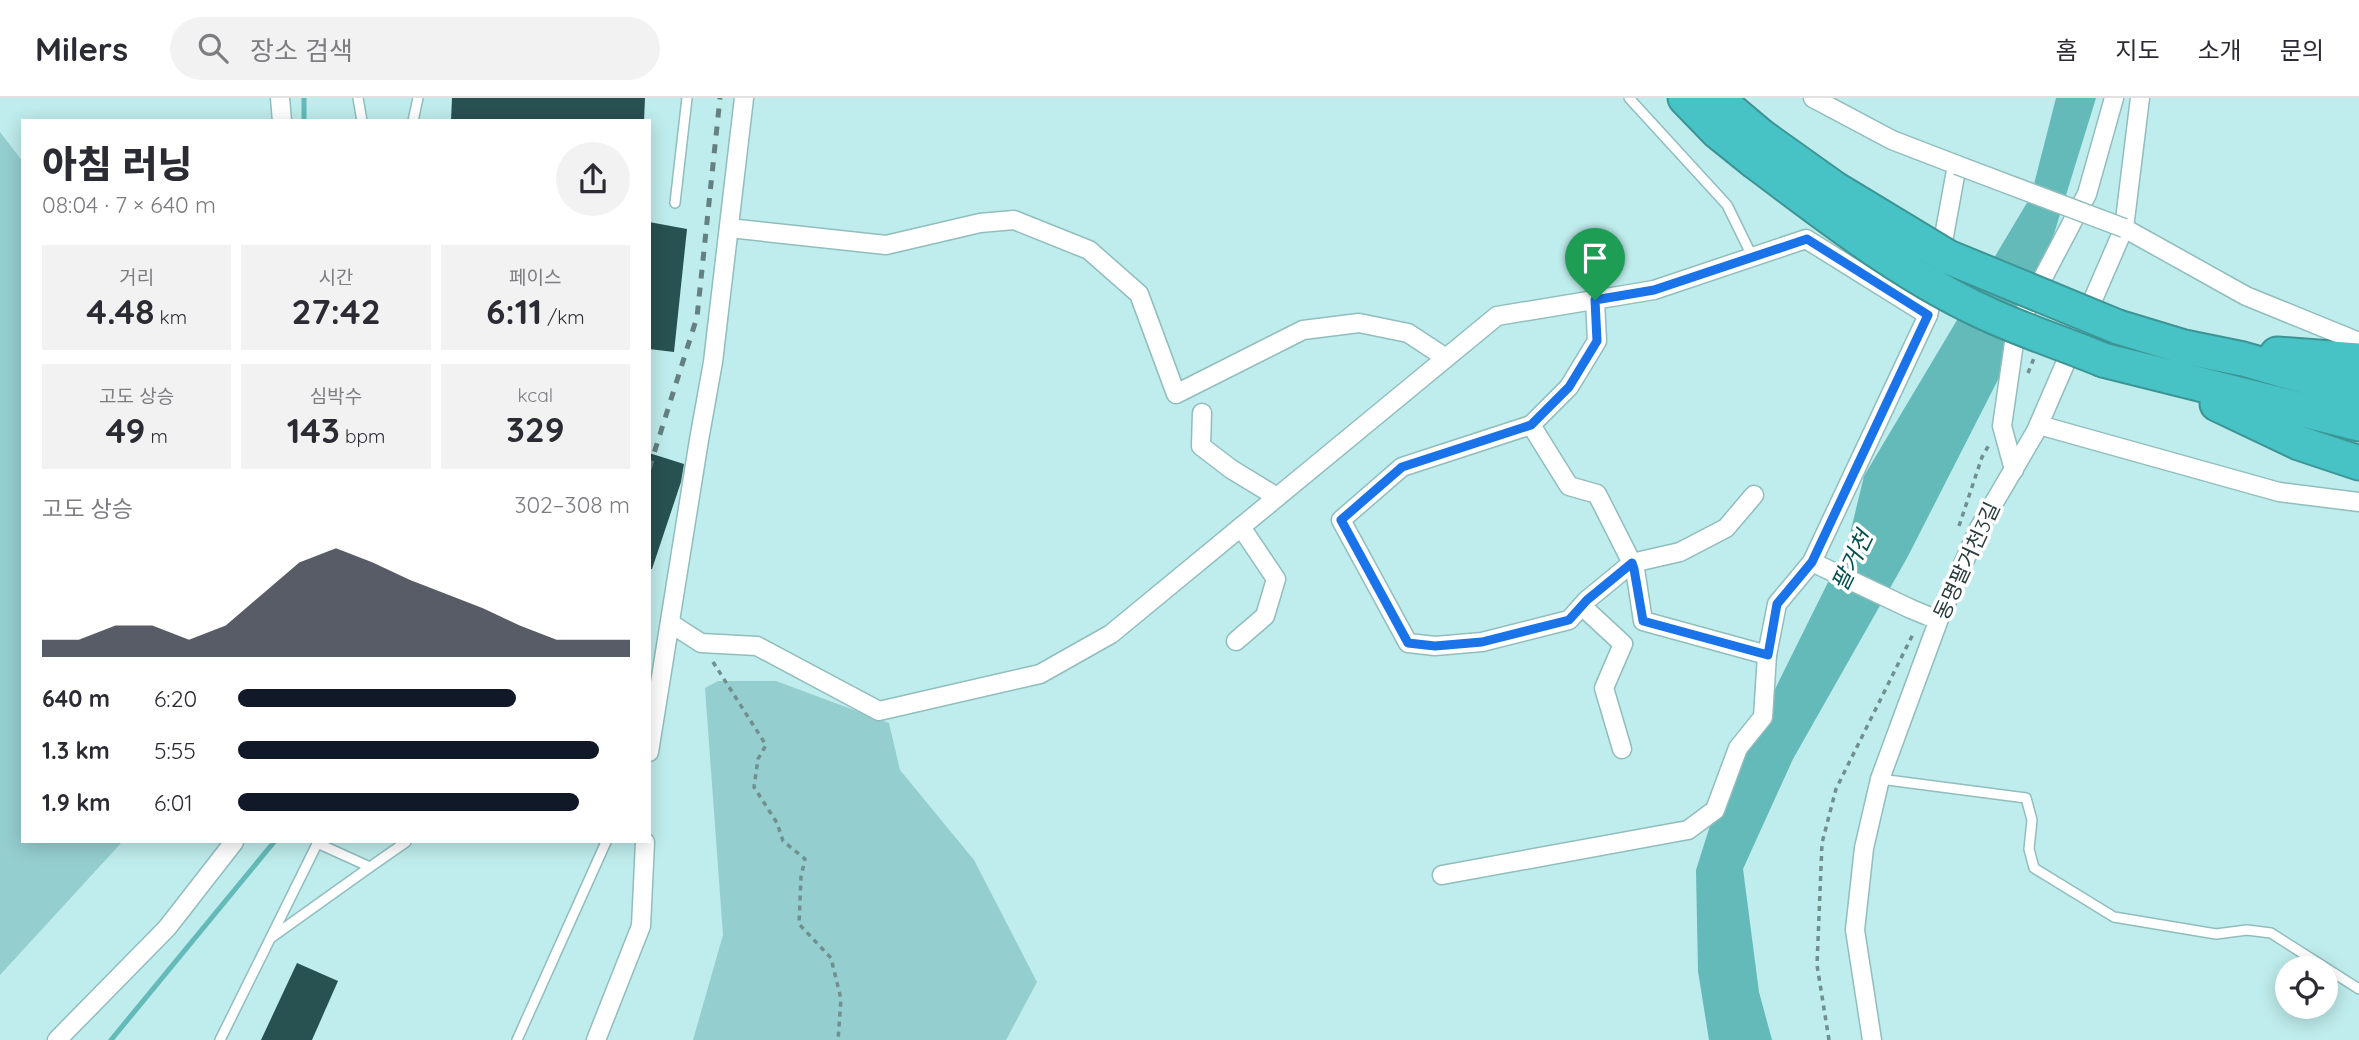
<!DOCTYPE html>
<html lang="ko">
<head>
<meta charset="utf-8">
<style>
	:root { --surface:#fff; --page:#f2f2f3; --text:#2b2b33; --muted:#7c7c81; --line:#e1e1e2; --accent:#111827 }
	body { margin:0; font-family:Quicksand,"Noto Sans KR",sans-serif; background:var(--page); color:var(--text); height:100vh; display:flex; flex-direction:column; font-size:26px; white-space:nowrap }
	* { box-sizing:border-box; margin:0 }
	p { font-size:23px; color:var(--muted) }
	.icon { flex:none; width:38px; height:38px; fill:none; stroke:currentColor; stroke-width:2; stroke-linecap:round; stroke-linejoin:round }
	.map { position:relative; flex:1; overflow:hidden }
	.sheet { position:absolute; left:21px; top:21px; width:630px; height:724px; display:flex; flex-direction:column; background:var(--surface); border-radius:0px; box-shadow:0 4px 18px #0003 }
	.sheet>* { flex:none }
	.fabs { position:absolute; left:2275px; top:858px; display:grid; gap:14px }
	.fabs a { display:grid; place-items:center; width:63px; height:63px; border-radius:50%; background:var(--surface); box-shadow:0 4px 18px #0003; font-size:35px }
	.pin { position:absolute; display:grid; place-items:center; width:60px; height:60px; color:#fff; margin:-72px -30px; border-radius:50% 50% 50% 0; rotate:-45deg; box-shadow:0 0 7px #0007 }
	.pin .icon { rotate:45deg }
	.round { display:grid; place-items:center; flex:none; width:74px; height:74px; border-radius:37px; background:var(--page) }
	.summary { display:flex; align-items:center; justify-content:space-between; height:119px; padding:0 21px }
	h1 { font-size:38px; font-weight:800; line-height:52px }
	.figures { display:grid; grid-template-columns:repeat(3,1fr); gap:10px; height:119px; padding:7px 21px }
	.figures div { display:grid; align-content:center; border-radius:0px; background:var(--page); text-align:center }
	.figures b { font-size:35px; font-weight:800 }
	.figures small { font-size:19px; font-weight:400 }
	.figures p { font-size:19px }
	.chart { height:196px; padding:14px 21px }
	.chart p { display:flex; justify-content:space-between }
	.chart svg { width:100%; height:126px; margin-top:7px; fill:var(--accent); opacity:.7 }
	ul { padding:0 21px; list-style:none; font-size:23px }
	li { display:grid; grid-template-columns:112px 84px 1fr; align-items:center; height:52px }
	li i { height:18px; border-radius:9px; background:var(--accent) }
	header { display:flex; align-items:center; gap:42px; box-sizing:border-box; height:98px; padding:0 35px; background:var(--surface); border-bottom:2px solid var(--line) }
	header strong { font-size:33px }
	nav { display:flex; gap:38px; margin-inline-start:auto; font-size:24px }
	.search { width:490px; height:63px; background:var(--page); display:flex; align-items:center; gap:18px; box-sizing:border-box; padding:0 24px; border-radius:38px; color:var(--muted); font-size:26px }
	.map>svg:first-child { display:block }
</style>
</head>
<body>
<header>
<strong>Milers</strong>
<div class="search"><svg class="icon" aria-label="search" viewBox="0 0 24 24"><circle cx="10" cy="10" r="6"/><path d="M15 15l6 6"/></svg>장소 검색</div>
<nav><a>홈</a><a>지도</a><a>소개</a><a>문의</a></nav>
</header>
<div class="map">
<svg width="2359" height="942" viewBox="0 0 2359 942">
	<rect width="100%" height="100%" fill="#bfecec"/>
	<g fill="#95cecf">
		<polygon points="0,34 23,64 23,744 122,744 0,877"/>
		<polygon points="718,583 776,583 889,625 900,672 974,762 1037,884 1006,942 693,942 723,837 705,590"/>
	</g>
	<polygon fill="#64b9b9" points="2056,0 2096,0 2054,136 2016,231 2005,268 1907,460 1793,661 1743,771 1759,894 1772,942 1709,942 1698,873 1696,772 1715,712 1848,444 1864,378 2031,98"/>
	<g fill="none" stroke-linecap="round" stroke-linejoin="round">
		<g stroke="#64b9b9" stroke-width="5">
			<polyline points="304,0 304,23"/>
			<polyline points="111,942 274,744"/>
		</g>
	</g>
	<g fill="#285151">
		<polygon points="452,0 645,0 644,23 451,23"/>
		<polygon points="649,124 687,131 674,254 649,251"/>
		<polygon points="649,355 684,366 681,384 652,471 649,471"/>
		<polygon points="297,865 338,883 312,942 261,942"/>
	</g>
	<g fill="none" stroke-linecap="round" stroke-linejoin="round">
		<defs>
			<g id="lane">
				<polyline points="358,0 362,23"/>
				<polyline points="1629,0 1727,107 1752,158"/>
				<polyline points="413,23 418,0"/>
				<polyline points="675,105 687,0"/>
				<polyline points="1880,681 2026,700 2032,722 2029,751 2034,770 2114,819 2216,836 2247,832 2271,835 2359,891"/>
				<polyline points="317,745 370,769 406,744"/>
				<polyline points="272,839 370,769"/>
				<polyline points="220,942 318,744"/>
				<polyline points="517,942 606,744"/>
			</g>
			<g id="street">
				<polyline points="280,0 282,23"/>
				<polyline points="1813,0 1892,42 1957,67 1940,160"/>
				<polyline points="729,130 886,147 980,125 1014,122 1089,152 1139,196 1176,296 1303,232 1359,225 1408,235 1446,260"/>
				<polyline points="2124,130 2246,198 2359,244"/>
				<polyline points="1595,202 1597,243 1569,289 1531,327 1569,388 1597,396 1635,471 1643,523 1767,557"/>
				<polyline points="1202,315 1201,348 1231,371 1277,399"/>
				<polyline points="1531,327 1402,369 1341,422 1408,545 1435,548 1482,544 1569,522 1587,502 1632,465 1680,454 1726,430 1754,397"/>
				<polyline points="2039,327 2279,394 2359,404"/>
				<polyline points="2014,372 2002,328 2016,231 2087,96 2114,0"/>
				<polyline points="1582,508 1623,546 1604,590 1622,651"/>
				<polyline points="1911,511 1812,464 1928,217 1930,208"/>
				<polyline points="670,525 701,545 757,548 879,613 1040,576 1111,536 1497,218 1654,192 1806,141 1928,217"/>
				<polyline points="1236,543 1265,518 1276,481 1241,429"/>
				<polyline points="649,654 699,342 713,264 744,0"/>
				<polyline points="1442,777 1688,732 1715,712 1738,650 1763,619 1767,557 1777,506 1812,464"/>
				<polyline points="57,942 167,830 234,744"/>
				<polyline points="596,942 641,828 645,744"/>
				<polyline points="1872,942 1855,832 1864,750 1880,681 1939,521 1978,432 2036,333 2124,130 2140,0"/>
			</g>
			<g id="highway">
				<polyline points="1685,0 1718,34 1754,63"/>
				<polyline points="1716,0 1761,38"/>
				<polyline points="2118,229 2184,249 2243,261 2359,294"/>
				<polyline points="2277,256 2359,262"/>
				<polyline points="2103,262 2359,326"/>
				<polyline points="2217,306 2299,345 2359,365"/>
			</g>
		</defs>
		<use href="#lane" stroke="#91bdbd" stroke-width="12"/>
		<use href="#street" stroke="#91bdbd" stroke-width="21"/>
		<use href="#highway" stroke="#3d9495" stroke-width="37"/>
		<g stroke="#708f8f" stroke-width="3.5" stroke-dasharray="5 5" stroke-linecap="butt">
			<polyline points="2028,275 2034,260"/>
			<polyline points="1959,428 1982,359 1989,347"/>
			<polyline points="713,564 766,647 758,661 754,689 777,725 783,743 805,761 801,779 799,826 831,860 841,901 838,942"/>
			<polyline points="1829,942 1817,867 1822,745 1836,691 1914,534"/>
		</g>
		<use href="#lane" stroke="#fff" stroke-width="9"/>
		<use href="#street" stroke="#fff" stroke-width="18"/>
		<use href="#highway" stroke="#47c3c5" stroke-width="33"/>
		<polyline stroke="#648080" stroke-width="5" stroke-dasharray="9 9" stroke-linecap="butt" points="649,371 697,219 720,0"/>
		<defs>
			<g id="street-bridge">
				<polyline points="1957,67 2124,130"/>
				<polyline points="1911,511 1928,518"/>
			</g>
			<g id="highway-bridge">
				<polyline points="1761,38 1834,90 1948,159 2118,229"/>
				<path d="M 1754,63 C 1830,120 1907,181 1994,219 C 2030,235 2067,247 2103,262"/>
			</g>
		</defs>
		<use href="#street-bridge" stroke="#91bdbd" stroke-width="21" stroke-linecap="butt"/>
		<use href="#highway-bridge" stroke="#3d9495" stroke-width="37" stroke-linecap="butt"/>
		<use href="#street-bridge" stroke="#fff" stroke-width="18"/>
		<use href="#highway-bridge" stroke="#47c3c5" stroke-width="33"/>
	</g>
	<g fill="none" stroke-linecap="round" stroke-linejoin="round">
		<defs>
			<polygon id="route" points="1807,141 1928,217 1812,464 1777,506 1768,557 1643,523 1634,471 1632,465 1587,502 1569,522 1482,544 1435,548 1408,545 1341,422 1402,369 1531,327 1569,289 1597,243 1595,202 1654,192"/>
		</defs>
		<use href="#route" stroke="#fff" stroke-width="14"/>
		<use href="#route" stroke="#1a73e8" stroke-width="9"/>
	</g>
	<g text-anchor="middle" stroke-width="7" stroke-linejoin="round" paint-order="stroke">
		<g font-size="21" fill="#2b3d3d" stroke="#fff">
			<text transform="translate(1967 463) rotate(-65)" y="7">동명팔거천3길</text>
		</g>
		<g font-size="23" font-style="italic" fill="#005051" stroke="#fff">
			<text transform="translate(1852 463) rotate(-64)" y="8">팔거천</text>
		</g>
	</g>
</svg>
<div class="fabs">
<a><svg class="icon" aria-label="locate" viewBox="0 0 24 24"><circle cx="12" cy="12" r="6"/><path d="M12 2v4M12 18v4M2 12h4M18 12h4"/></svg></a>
</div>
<div class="pin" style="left:1595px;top:202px;background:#1e9e55"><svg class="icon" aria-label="arrive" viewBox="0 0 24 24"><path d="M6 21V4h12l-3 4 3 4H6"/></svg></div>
<section class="sheet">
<div class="summary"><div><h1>아침 러닝</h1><p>08:04 · 7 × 640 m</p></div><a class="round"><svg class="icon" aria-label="share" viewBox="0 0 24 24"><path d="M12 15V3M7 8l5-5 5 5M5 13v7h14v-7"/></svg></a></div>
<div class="figures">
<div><p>거리</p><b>4.48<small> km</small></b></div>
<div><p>시간</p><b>27:42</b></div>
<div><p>페이스</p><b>6:11<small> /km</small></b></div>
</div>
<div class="figures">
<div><p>고도 상승</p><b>49<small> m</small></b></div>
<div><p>심박수</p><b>143<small> bpm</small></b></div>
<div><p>kcal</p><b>329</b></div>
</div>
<div class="chart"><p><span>고도 상승</span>302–308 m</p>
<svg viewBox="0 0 160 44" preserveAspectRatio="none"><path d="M0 44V38L10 38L20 33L30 33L40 38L50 33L60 22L70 11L80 6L90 11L100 17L110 22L120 27L130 33L140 38L150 38L160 38V44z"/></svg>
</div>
<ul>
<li><b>640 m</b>6:20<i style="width:71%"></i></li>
<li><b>1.3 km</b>5:55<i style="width:92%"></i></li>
<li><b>1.9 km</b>6:01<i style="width:87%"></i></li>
</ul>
</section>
</div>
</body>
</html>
